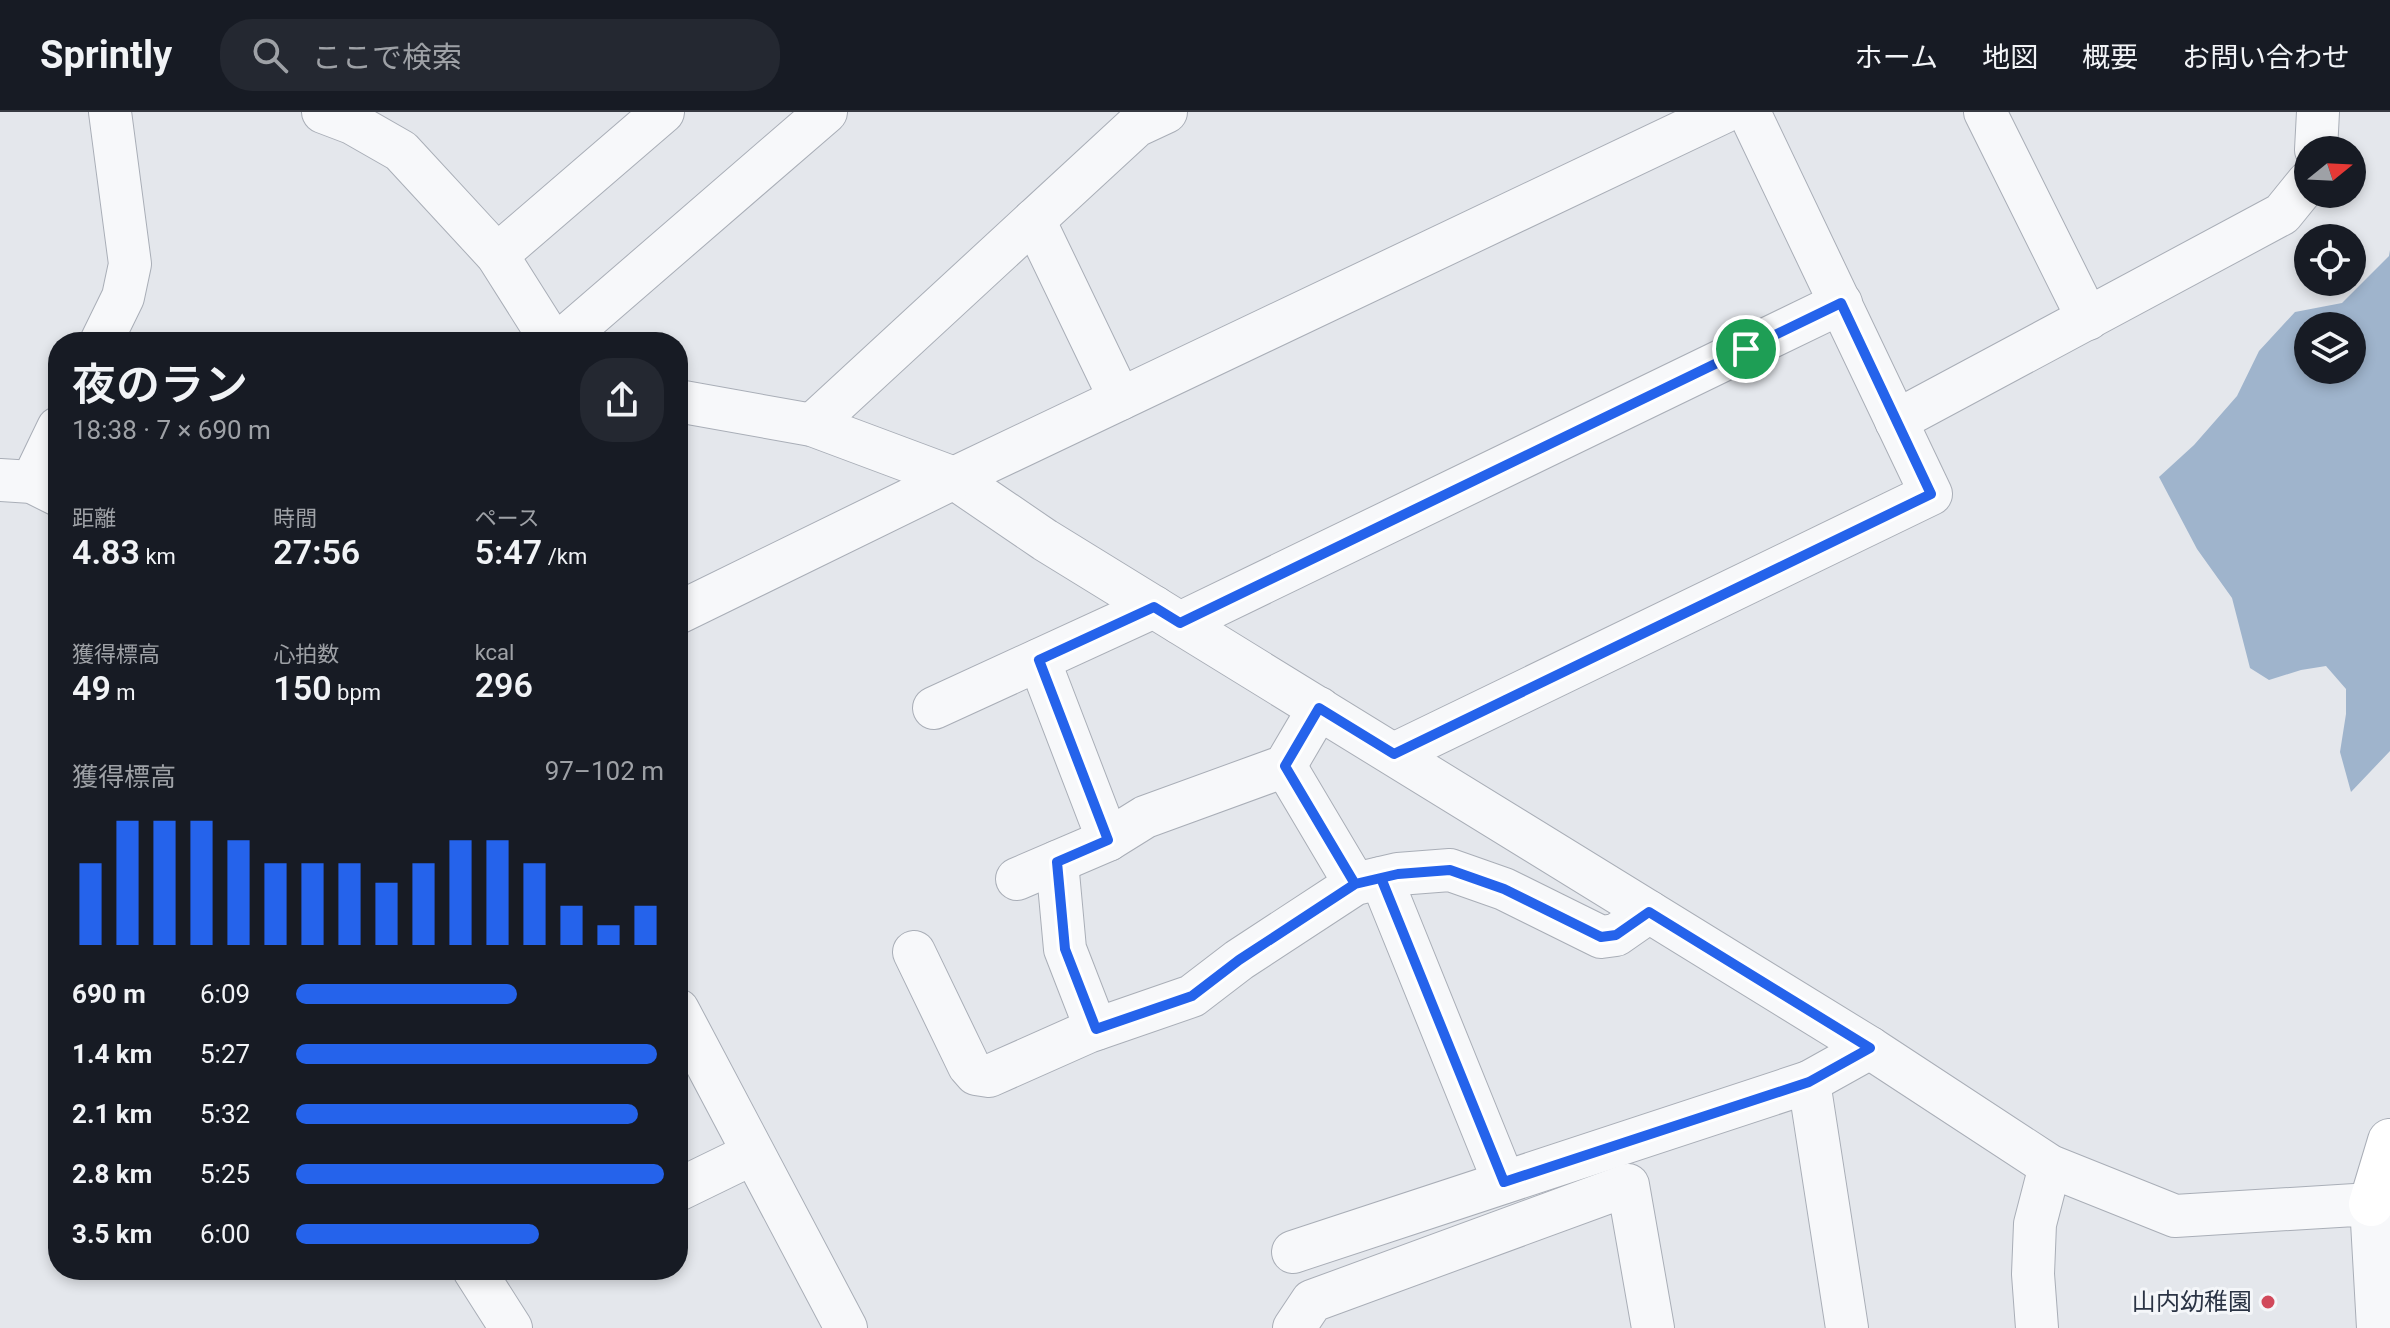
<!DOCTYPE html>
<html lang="ja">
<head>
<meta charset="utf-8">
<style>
	:root { --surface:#171b24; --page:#242831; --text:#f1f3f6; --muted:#9ea1a6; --line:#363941; --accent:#2563eb }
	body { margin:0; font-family:Roboto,"Noto Sans JP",sans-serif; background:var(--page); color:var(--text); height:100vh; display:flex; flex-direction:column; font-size:30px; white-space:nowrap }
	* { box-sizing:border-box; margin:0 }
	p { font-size:26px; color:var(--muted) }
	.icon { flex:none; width:44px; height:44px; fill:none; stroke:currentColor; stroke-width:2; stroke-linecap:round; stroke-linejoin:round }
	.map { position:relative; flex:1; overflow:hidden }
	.side { position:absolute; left:48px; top:220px; width:640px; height:948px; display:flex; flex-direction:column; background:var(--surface); border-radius:32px; box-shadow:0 4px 12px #0003 }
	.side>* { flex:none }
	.needle { width:52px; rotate:72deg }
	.fabs { position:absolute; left:2294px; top:24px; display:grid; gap:16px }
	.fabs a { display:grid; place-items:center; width:72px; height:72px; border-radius:50%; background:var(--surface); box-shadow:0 4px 12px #0003; font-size:40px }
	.pin { position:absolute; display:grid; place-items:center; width:68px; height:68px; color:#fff; margin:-34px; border:4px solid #fff; border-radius:50%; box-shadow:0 2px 8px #0007 }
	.round { display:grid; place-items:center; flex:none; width:84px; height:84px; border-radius:32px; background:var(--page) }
	.headline { display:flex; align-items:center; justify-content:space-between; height:136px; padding:0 24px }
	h1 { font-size:44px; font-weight:600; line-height:60px }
	.figures { display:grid; grid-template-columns:repeat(3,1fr); gap:12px; height:136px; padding:8px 24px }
	.figures div { display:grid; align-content:center }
	.figures b { font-size:34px; font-weight:600 }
	.figures small { font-size:22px; font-weight:400 }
	.figures p { font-size:22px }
	.chart { height:224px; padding:16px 24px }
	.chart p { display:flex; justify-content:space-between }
	.chart svg { width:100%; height:144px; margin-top:8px; stroke:var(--accent); stroke-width:6 }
	ul { padding:0 24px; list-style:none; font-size:26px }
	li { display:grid; grid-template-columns:128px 96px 1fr; align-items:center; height:60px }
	li i { height:20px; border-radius:10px; background:var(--accent) }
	header { display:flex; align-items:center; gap:48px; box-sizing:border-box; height:112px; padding:0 40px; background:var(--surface); border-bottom:2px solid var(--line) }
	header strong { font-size:38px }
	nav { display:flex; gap:44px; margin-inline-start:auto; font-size:28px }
	.search { width:560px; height:72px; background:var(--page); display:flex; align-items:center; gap:20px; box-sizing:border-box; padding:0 28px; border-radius:32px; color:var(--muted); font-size:30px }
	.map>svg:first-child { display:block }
</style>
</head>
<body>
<header>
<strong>Sprintly</strong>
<div class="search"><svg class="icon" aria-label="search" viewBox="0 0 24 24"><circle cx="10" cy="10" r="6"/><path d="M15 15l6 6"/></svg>ここで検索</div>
<nav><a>ホーム</a><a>地図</a><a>概要</a><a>お問い合わせ</a></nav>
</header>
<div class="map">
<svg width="2390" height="1216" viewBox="0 0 2390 1216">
	<rect width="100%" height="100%" fill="#e4e7ec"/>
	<path fill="#9fb4cc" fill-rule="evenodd" d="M 2390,138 L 2390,639 L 2351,680 L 2340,640 L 2346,602 L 2346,577 L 2326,554 L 2301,558 L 2269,568 L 2250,556 L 2232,486 L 2197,437 L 2159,365 L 2194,333 L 2237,284 L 2259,239 L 2295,200 L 2342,191 L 2389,144 ZM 2308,214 L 2352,214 L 2352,258 L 2308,258 Z"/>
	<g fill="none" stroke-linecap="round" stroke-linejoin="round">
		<defs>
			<g id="street">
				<polyline points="323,0 352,11 401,39 497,143 552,230"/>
				<polyline points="1985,0 2088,207"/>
				<polyline points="2316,38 2318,0"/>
				<polyline points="1034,108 1120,287"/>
				<polyline points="497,143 663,0"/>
				<polyline points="101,230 123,185 130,152 110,0"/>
				<polyline points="560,230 826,0"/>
				<polyline points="678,289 812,313 954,366 1045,428 1870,936 2050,1054 2175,1104 2371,1092 2378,1216"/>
				<polyline points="1896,309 2282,102 2308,70"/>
				<polyline points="812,313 1136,14 1166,0"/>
				<polyline points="0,368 32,370 58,383"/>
				<polyline points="32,370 58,316"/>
				<polyline points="678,501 954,366 1724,0"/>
				<polyline points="1180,511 1841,191"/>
				<polyline points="1039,548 1108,728"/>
				<polyline points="934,596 1154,495"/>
				<polyline points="1394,642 1931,382 1749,0"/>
				<polyline points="1285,654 1355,772"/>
				<polyline points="1057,750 1065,837 1096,917"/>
				<polyline points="1381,766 1504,1070"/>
				<polyline points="1017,767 1108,728 1145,705 1285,654 1319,596"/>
				<polyline points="914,840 969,954 976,962 989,964 1088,920 1192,884 1239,848 1355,772 1398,762 1450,758 1504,777 1601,825 1616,823 1649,800"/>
				<polyline points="678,898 846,1216"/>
				<polyline points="678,1078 752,1042"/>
				<polyline points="1293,1140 1809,970"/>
				<polyline points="474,1158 511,1216"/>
				<polyline points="1294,1216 1312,1189 1628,1073 1653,1216"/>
				<polyline points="1847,1216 1809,970 1870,936"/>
				<polyline points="2037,1216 2033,1162 2035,1112 2050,1054"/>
			</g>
			<polyline id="secondary" points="2371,1092 2390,1029"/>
		</defs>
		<use href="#street" stroke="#a9aeb7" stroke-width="44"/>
		<use href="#secondary" stroke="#a9aeb7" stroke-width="46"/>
		<use href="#street" stroke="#f7f8fa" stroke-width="42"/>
		<use href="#secondary" stroke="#fff" stroke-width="44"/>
	</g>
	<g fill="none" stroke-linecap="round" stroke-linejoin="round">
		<defs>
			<polyline id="route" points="1746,237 1180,511 1154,495 1039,548 1108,728 1057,750 1065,837 1096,917 1192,884 1239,848 1355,772 1398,762 1450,758 1504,777 1601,825 1616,823 1649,800 1870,936 1809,970 1504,1070 1381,766 1355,772 1285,654 1319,596 1394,642 1931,382 1841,191 1746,237"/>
		</defs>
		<use href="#route" stroke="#fff" stroke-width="16"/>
		<use href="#route" stroke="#2563eb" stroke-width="10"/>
	</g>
	<circle fill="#d1495b" stroke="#f4f6f9" stroke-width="3" cx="2268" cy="1190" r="8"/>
	<g text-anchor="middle" stroke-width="6" stroke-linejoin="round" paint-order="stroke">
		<g font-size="24" fill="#2b3445" stroke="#f4f6f9" text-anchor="end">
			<text x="2252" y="1198">山内幼稚園</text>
		</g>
	</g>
</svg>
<div class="fabs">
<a><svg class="needle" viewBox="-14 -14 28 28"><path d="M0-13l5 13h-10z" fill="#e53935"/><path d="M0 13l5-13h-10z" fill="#9ea1a6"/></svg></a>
<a><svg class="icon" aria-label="locate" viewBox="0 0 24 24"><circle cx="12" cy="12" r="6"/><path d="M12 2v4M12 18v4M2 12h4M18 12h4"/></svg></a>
<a><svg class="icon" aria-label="layers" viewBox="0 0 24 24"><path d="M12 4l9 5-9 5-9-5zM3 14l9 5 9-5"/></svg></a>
</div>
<div class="pin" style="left:1746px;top:237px;background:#1e9e55"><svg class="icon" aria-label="arrive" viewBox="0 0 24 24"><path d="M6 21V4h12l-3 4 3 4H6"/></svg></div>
<section class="side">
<div class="headline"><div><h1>夜のラン</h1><p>18:38 · 7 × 690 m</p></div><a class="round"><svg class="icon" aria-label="share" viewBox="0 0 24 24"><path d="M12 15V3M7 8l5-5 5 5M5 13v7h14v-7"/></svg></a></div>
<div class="figures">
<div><p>距離</p><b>4.83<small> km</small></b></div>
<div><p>時間</p><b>27:56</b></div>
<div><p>ペース</p><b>5:47<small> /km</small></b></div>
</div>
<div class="figures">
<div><p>獲得標高</p><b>49<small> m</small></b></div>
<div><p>心拍数</p><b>150<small> bpm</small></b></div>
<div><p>kcal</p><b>296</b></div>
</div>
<div class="chart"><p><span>獲得標高</span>97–102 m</p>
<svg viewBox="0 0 160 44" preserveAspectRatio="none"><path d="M5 44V19M15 44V6M25 44V6M35 44V6M45 44V12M55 44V19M65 44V19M75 44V19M85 44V25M95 44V19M105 44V12M115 44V12M125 44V19M135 44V32M145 44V38M155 44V32"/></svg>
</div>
<ul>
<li><b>690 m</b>6:09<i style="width:60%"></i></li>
<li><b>1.4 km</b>5:27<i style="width:98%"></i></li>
<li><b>2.1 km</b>5:32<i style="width:93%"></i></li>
<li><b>2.8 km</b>5:25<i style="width:100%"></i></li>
<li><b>3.5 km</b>6:00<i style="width:66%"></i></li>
</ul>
</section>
</div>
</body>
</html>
